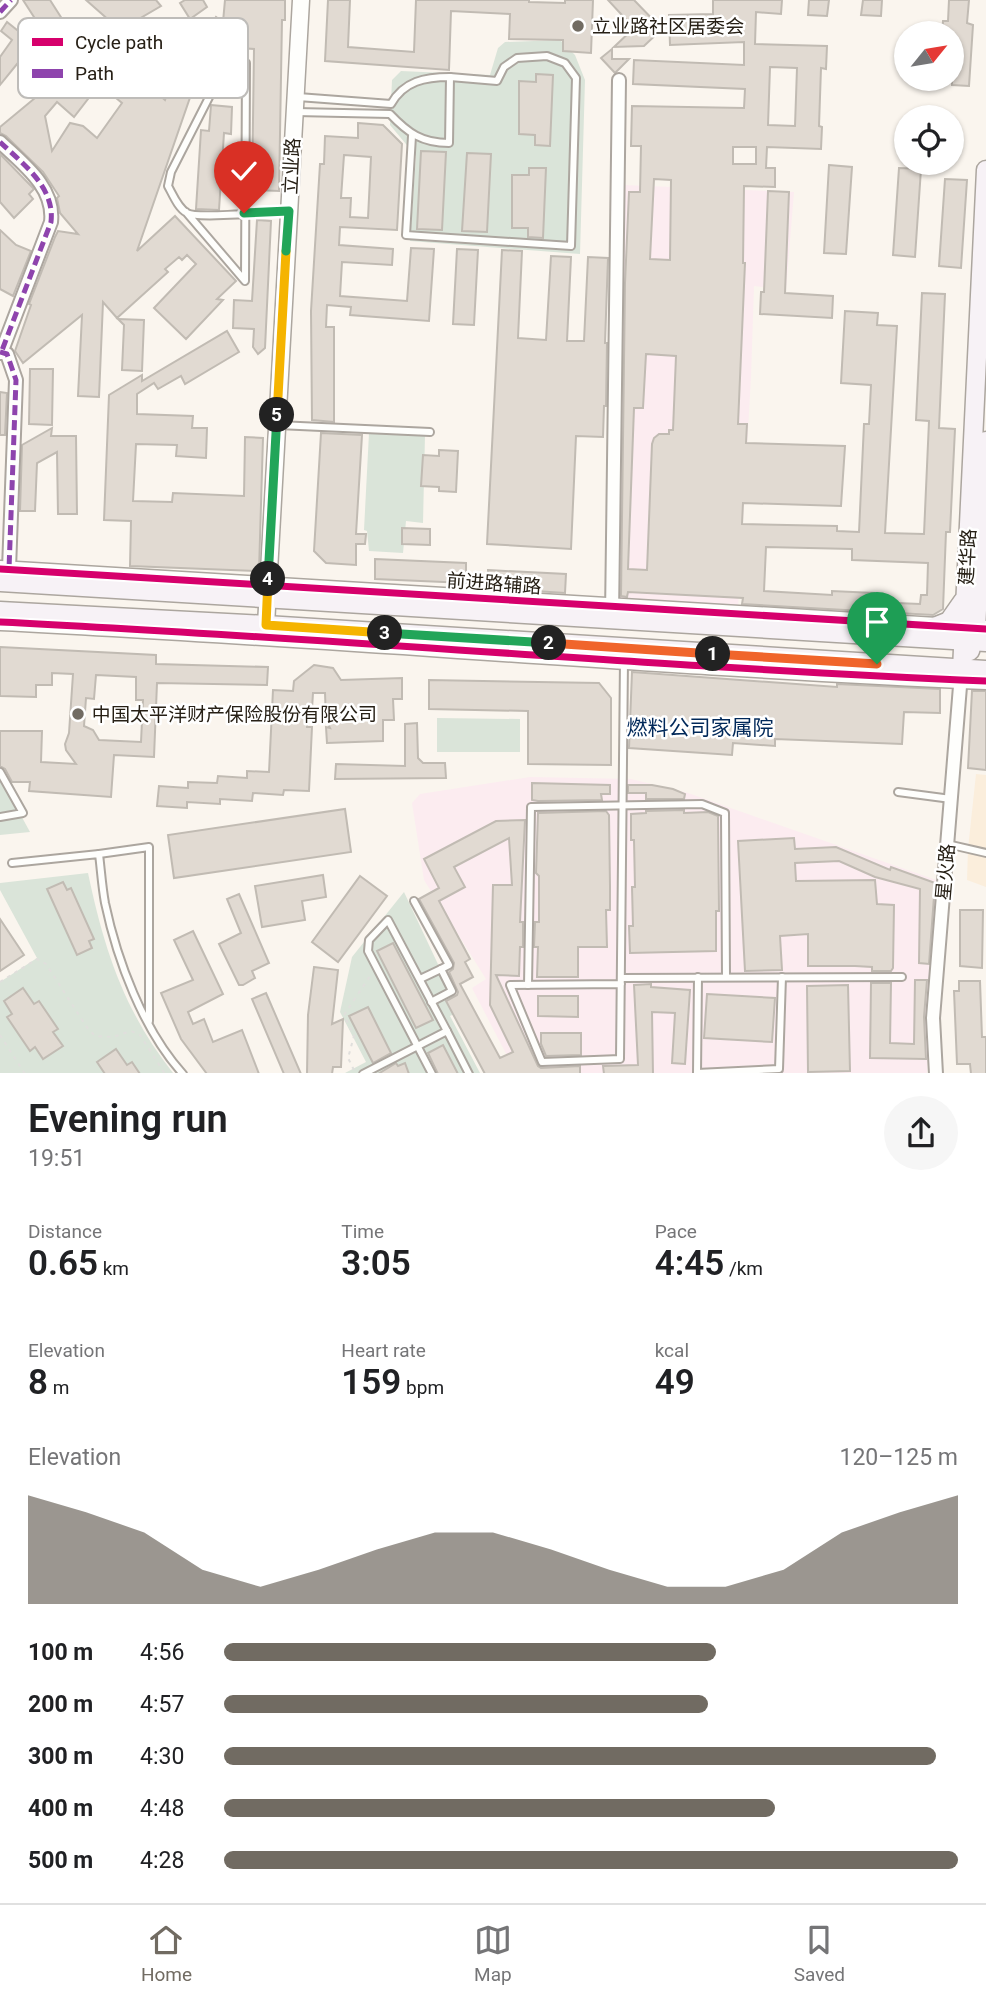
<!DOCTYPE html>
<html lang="en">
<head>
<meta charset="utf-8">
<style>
	:root { --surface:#fff; --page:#f6f6f6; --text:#202124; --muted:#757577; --line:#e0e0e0; --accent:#716b62 }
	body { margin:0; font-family:Roboto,"Noto Sans SC",sans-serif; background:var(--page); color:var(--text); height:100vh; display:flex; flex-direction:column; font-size:26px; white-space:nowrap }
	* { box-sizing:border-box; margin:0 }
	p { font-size:23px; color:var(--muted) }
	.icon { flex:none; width:38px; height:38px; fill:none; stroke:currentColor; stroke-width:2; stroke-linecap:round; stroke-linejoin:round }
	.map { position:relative; height:1073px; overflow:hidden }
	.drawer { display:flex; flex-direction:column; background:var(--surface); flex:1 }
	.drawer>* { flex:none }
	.needle { width:46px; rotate:60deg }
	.fabs { position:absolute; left:894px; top:21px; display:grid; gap:14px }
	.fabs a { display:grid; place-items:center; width:70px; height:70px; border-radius:50%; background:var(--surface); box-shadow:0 2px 5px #0004; font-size:35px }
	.pin { position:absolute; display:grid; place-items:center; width:60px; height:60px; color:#fff; margin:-72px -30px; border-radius:50% 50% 50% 0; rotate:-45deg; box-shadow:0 0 7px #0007 }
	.pin .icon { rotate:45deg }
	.km { position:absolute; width:35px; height:35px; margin:-18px; border-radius:50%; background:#222; color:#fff; font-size:19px; line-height:35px; text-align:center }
	.round { display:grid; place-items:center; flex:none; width:74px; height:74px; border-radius:37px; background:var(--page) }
	.summary { display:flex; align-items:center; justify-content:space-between; height:119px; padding:0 28px }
	h1 { font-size:38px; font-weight:600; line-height:52px }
	.figures { display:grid; grid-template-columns:repeat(3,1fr); gap:10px; height:119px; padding:7px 28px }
	.figures div { display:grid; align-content:center }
	.figures b { font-size:35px; font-weight:600 }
	.figures small { font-size:19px; font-weight:400 }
	.figures p { font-size:19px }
	.chart { height:196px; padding:14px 28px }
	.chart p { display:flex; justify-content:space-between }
	.chart svg { width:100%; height:126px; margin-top:7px; fill:var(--accent); opacity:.7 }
	ul { padding:0 28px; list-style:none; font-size:23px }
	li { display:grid; grid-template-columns:112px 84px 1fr; align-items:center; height:52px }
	li i { height:18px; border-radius:9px; background:var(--accent) }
	.tabs { display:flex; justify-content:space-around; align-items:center; height:98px; border-top:2px solid var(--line); background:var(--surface); font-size:19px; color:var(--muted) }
	.tabs a { display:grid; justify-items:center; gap:4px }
	.tabs .active { color:var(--accent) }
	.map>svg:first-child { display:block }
</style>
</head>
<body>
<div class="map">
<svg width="986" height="1074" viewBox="0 0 986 1074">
	<rect width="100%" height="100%" fill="#faf5ee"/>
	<g fill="#fcecf0">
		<polygon points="623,185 794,192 786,290 754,286 751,377 738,608 616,602"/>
		<polygon points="530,777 631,779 688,793 939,881 927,1073 516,1073 472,988 486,979 424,880 412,803 420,794"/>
	</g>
	<polygon fill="#fbeedc" points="976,774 986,775 986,887 967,880 968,849"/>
	<g fill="#dae4d9">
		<polygon points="560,40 575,55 585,80 580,254 410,241 416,156 390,125 392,80 401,71 490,75 498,48 505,42"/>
		<polygon points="369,433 425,435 423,523 406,521 403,553 369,551 367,531 364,530"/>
		<polygon points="437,718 520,719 520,752 437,752"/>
		<polygon points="0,777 30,832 0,835"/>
		<path d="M 88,873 C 104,949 124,1011 173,1073 L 0,1073 L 0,982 L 37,958 L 0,890 L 0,883 Z"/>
		<polygon points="404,892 460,1011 450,1016 480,1073 345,1073 366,1062 340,1012 352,957"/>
	</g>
	<g fill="#e1dad2" stroke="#c1bbb3" stroke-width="2" fill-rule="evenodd">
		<path d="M 23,0 L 50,0 L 80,47 L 92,35 L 165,100 L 170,87 L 173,88 L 216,17 L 223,22 L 225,0 L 285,0 L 285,20 L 282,20 L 279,191 L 252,190 L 254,49 L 239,48 L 239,22 L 198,90 L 193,89 L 137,251 L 175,216 L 236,281 L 217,299 L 223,300 L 186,339 L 154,308 L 196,264 L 187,255 L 182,260 L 179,257 L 165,269 L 168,272 L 117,318 L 103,302 L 99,397 L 78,396 L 82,315 L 23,363 L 15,351 L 31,305 L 29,304 L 55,237 L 58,231 L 78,234 L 60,213 L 57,198 L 59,196 L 43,172 L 6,136 L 0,133 L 0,127 L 35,98 L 27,91 L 37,81 L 17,64 L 0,85 L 0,57 L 12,40 L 1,31 L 7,22 L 32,42 L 30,45 L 77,97 L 83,93 ZM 104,88 L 122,103 L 97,138 L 83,126 L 70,123 L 52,151 L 45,116 L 57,102 L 74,117 L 95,90 L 100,94 Z"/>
		<polygon points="86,0 156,0 161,6 139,19 157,36 144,51"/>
		<polygon points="185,0 203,0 207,7 190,19 180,3"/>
		<polygon points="328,0 350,0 348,47 414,52 416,0 529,0 529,2 565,3 565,0 593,0 591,53 563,51 563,40 509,39 510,14 451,11 449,70 325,61"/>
		<polygon points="608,0 634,0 662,29 644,46 614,47 634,28"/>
		<path d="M 713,0 L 782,0 L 781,14 L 756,12 L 755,44 L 827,46 L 826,69 L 821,68 L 819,126 L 822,127 L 821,149 L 767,147 L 766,168 L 775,168 L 775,187 L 744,186 L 743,263 L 745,263 L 738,424 L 747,424 L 746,443 L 845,446 L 841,506 L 743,503 L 742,524 L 837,526 L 837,531 L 859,532 L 864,424 L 869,424 L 871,385 L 841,383 L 845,311 L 878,313 L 877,325 L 897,326 L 885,533 L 924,534 L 929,421 L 916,420 L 922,293 L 945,294 L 939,428 L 955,429 L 950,532 L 946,532 L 943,609 L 933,615 L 742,604 L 743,598 L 628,592 L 627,597 L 621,596 L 625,283 L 629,192 L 640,192 L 641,146 L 631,146 L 632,106 L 744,108 L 745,89 L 633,84 L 634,60 L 744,65 L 744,42 L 670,45 L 669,15 L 713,14 ZM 770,67 L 797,68 L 795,126 L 768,125 ZM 733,147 L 756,147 L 756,164 L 733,164 ZM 654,179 L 671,180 L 670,260 L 650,259 ZM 646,354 L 676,356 L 673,430 L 669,430 L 669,434 L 659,434 L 654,438 L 652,444 L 647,570 L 628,569 L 634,408 L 643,408 ZM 766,547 L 852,549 L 852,560 L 928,563 L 927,595 L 921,595 L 920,604 L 873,602 L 874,593 L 832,591 L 832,595 L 764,591 Z"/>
		<polygon points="809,0 829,0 827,16 808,15"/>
		<polygon points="863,0 882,0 881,16 861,15"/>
		<polygon points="949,0 969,0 967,23 973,25 969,86 952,85 952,33 942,33 943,21 948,21"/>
		<polygon points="612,49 612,59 629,59 615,73 601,58"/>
		<polygon points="536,74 553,75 550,146 535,145 535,135 519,134 519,81 536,82"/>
		<polygon points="211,105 232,107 231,134 224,133 219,210 196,209 201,130 209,131"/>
		<path d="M 358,123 L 383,125 L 402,144 L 397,230 L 340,227 L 339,245 L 393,249 L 392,265 L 342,262 L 340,296 L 407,301 L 411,248 L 434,249 L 429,321 L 350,315 L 351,307 L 327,305 L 326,327 L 334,327 L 334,422 L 312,420 L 311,311 L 320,164 L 324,164 L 325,136 L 358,138 ZM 344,155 L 371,157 L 368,218 L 350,217 L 351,198 L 341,198 Z"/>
		<polygon points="421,151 446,152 442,230 417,229"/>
		<polygon points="467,153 491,154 487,232 462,231"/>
		<polygon points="0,154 34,189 29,194 33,199 14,218 0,202"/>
		<polygon points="829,165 852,167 846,254 824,253"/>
		<polygon points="529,168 546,168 543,238 528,237 528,228 512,228 512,175 529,175"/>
		<polygon points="899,168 921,169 915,257 893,255"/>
		<polygon points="945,179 967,180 961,268 939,266"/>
		<polygon points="768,191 789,192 785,293 833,296 832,318 760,314 761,292 764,292"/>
		<polygon points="257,220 271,221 265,348 258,354 253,347 254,329 233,328 234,300 252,301"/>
		<polygon points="0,230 16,245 31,251 13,296 0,289"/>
		<polygon points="457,249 478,250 474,325 453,324"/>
		<polygon points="502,250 522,251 518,338 546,340 551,256 571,257 567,341 584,341 588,257 608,258 605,343 607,343 606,406 604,406 603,437 576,436 571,549 487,544"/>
		<polygon points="118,319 144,320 142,371 122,370 124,325"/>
		<polygon points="227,331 239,352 185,384 181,376 158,389 154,383 137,394 137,414 193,416 192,428 207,428 206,458 176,456 177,445 136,444 133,501 172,502 173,493 244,496 245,437 263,438 259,571 130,566 131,521 104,520 109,395 142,375 142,381"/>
		<polygon points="30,369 53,369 52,425 29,424"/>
		<polygon points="0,392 7,393 5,435 0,435"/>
		<polygon points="52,428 51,436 76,436 77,514 58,514 57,452 37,463 35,511 20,511 22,445"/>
		<polygon points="321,433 362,435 356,534 366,534 365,544 356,544 356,565 326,563 314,551"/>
		<polygon points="439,450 458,451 456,492 439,491 439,487 421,486 423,455 439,456"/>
		<polygon points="402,528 430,529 430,545 402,544"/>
		<polygon points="375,559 466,563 466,583 375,579"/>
		<polygon points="488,570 566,574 565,593 487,588"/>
		<path d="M 0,647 L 156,655 L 156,664 L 268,667 L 267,685 L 157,683 L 154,757 L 114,755 L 111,797 L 29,791 L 30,782 L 12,782 L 5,769 L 0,766 L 0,731 L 42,731 L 41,762 L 76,764 L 66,750 L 65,744 L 69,733 L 73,674 L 52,673 L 52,685 L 36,685 L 36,697 L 0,696 ZM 96,675 L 136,677 L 136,700 L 143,700 L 141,742 L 99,740 L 93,730 L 84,726 L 86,698 L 94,699 Z"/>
		<polygon points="314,665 333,668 341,680 402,678 402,699 393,699 394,720 383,720 383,741 327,743 326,727 330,728 326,720 325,693 313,693 312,709 308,709 307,727 312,727 309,791 284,790 283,795 253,793 252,801 220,799 220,804 187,802 187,808 157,806 159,786 188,788 188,782 217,783 218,776 247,778 247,771 269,772 273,690 293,691 294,681"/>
		<polygon points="632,672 837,687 837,684 940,689 940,713 904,712 902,744 775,739 775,746 733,743 732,755 629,748"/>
		<polygon points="429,680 599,683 611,698 611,765 528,764 528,711 429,709"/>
		<polygon points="972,691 986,691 986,770 968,768"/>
		<polygon points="417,723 418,758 423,763 445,763 446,778 335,779 336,764 405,766 405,724"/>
		<polygon points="532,783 610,785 610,794 601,794 602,800 538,801 532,800"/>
		<polygon points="628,785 652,785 673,789 685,794 684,799 646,799 646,793 628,793"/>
		<polygon points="345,809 351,852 174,878 168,835"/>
		<polygon points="684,810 684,813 708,812 718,816 719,911 716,911 716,951 630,953 629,926 633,926 632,887 635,887 634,840 631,840 631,814 646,813 646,811"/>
		<polygon points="606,811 609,815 610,886 610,910 606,910 607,947 578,947 578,977 537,977 538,947 534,947 535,922 539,922 539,876 536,873 538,813"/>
		<path d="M 525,820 L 520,922 L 523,922 L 523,947 L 520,947 L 519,976 L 496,975 L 538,1066 L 541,1068 L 580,1066 L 580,1074 L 485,1074 L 446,1001 L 457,995 L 458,992 L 449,972 L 453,969 L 454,963 L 419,899 L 439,888 L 424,859 L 496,821 ZM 509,838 L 512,885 L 493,885 L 490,1005 L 513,1052 L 500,1058 L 460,984 L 473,977 L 465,962 L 470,959 L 439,901 L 465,887 L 454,867 Z"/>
		<polygon points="794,838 795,849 836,847 890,870 891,867 935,883 929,964 919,963 920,889 875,877 839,861 795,863 796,881 875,880 877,904 894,905 893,968 891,971 872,971 872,967 855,966 808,966 808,934 780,936 782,970 745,971 738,841"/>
		<polygon points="323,875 326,897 302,901 305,920 262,927 255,886"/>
		<polygon points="360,876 387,896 338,962 312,942"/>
		<polygon points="63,882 67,890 71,888 94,939 89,941 92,948 77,955 47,889"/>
		<polygon points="239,894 269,963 252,971 255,978 243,985 239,985 219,944 241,933 227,899"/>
		<polygon points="960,910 983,910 982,968 960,966"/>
		<polygon points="0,919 24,955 0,971"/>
		<polygon points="193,931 223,994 188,1012 193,1024 204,1019 213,1042 242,1030 259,1074 207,1074 181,1039 161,993 193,980 174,940"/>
		<polygon points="393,943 433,1020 416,1028 377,951"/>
		<polygon points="314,967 338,970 332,1024 343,1019 341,1067 333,1067 332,1074 307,1074 308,1015"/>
		<polygon points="915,980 927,980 924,1017 926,1059 870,1058 871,983 891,983 890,1043 914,1044"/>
		<polygon points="959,981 980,981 982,1037 986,1037 986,1074 971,1074 970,1064 957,1064 954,991 959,991"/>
		<polygon points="651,984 651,987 690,990 685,1064 672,1063 675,1013 652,1012 653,1074 604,1074 603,1066 638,1065 634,985"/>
		<polygon points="848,985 850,1071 808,1072 807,986"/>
		<polygon points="23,988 34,1004 39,1001 58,1029 53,1032 63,1046 43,1059 35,1047 30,1051 7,1017 12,1014 4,1001"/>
		<polygon points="266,993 301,1074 284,1074 252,999"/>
		<polygon points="707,994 775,998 772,1042 704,1038"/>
		<polygon points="538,996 578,996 578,1017 538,1016"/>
		<polygon points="368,1007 391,1053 373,1063 349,1016"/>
		<polygon points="541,1033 581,1033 581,1055 546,1056 541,1044"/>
		<polygon points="443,1045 458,1074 438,1074 428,1053"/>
		<polygon points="116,1049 127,1065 132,1062 140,1074 105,1074 97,1062"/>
		<polygon points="396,1063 398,1066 405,1063 409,1074 378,1074"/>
	</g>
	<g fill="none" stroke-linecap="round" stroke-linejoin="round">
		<defs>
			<g id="service">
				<path d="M 296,112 L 390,114 C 408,133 422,143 449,143 L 450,77 C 425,77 404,81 391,104 L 298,97"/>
				<polyline points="412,136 406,235 571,246 576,78 565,63 547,56 517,58 504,67 497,81 450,77"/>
				<path d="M 186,212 L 245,281 L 246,63 L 226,64 L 171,172 L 168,186 C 173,195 178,208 187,213 C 197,219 270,212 287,211"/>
				<polyline points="278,425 430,432"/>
				<polyline points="0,772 23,813 0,817"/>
				<polyline points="898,792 951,799"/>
				<polyline points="947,844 986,853"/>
				<polyline points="99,854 149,847 149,1021"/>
				<path d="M 12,863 L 99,854 C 101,870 102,887 105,903 C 117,960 143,1030 183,1074"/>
				<polyline points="414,901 449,965 441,969"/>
				<polyline points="698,977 697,1073 779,1069 782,977"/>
				<polyline points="621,978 902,977"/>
				<polyline points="420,979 441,969 452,991 431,1002"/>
				<polyline points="621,984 510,985 542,1062 620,1059 624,660"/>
				<polyline points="528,985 531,807 702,804 725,813 726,977"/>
				<polyline points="363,1074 447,1031 469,1074"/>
				<polyline points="432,1074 368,951 369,940 388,920 447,1031"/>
			</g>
			<g id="minor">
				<polyline points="0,12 11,0"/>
				<path d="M 0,142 C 23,164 55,187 51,222 L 1,353"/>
				<polyline points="0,352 7,354 16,380 9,569"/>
				<polyline points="612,615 619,80"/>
				<polyline points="936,1074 933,1018 961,674"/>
			</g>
			<g id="tertiary">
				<polyline points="0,569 986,629"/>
				<path d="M 0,622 C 329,638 657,667 986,681"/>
				<polyline points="266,625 301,0"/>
			</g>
			<g id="secondary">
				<polyline points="0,582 986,642"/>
				<polyline points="0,611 266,625 986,670"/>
				<polyline points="914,635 949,621 963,601"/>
				<polyline points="970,651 976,629 986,441"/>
				<polyline points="962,670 986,170"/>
			</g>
		</defs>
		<use href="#service" stroke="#aca69f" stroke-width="10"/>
		<use href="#minor" stroke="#aca69f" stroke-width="16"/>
		<use href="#tertiary" stroke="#aca69f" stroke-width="19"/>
		<use href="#secondary" stroke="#aca69f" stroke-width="21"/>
		<g stroke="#e0dfdc" stroke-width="2" stroke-dasharray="3.5 5" stroke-linecap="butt">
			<polyline points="0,982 37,959 46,964 86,1026 95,1036 113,1037 131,1031 140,1035 165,1074"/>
			<polyline points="0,1035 25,1074"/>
			<polyline points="354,1070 348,1058 354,1036 344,1015 370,976"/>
		</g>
		<use href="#service" stroke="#fefefc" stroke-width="6"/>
		<use href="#minor" stroke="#fefefc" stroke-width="12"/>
		<use href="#tertiary" stroke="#fefefc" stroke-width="16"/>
		<use href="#secondary" stroke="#f7f2f6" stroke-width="18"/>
		<g stroke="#8e44ad" stroke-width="5" stroke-dasharray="10 5" stroke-linecap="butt">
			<polyline points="0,12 11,0"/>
			<path d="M 0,142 C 23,164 55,187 51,222 L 1,353"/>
			<polyline points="0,352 7,354 16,380 9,569"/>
		</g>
		<defs>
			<g id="cycleway">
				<polyline points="0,569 986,629"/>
				<path d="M 0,622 C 329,638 657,667 986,681"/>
			</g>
		</defs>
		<use href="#cycleway" stroke="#fff" stroke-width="11"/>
		<use href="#cycleway" stroke="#d6006c" stroke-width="7"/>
	</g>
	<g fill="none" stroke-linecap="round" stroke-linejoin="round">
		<defs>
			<polyline id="split-1" points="713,654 877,664"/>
			<polyline id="split-2" points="549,643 713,654"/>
			<polyline id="split-3" points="385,633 549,643"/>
			<polyline id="split-4" points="268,579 266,625 385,633"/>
			<polyline id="split-5" points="268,579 277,415"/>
			<polyline id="split-6" points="277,415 286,251"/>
			<polyline id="split-7" points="244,213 289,211 286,251"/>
		</defs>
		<use href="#split-1" stroke="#fff" stroke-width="14"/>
		<use href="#split-2" stroke="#fff" stroke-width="14"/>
		<use href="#split-3" stroke="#fff" stroke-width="14"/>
		<use href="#split-4" stroke="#fff" stroke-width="14"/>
		<use href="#split-5" stroke="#fff" stroke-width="14"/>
		<use href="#split-6" stroke="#fff" stroke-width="14"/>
		<use href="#split-7" stroke="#fff" stroke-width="14"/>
		<use href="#split-1" stroke="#f0652b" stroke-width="9"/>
		<use href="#split-2" stroke="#f0652b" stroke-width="9"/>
		<use href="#split-3" stroke="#22a559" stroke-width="9"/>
		<use href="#split-4" stroke="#f5b400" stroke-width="9"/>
		<use href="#split-5" stroke="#22a559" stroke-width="9"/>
		<use href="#split-6" stroke="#f5b400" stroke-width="9"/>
		<use href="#split-7" stroke="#22a559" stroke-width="9"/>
	</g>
	<g fill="#716b62" stroke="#fff" stroke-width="2.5">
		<circle cx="578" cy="26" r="7"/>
		<circle cx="78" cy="714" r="7"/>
	</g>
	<g text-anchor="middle" stroke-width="5" stroke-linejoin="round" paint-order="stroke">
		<g font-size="19" fill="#272016" stroke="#fff" text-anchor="start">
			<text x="592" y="33">立业路社区居委会</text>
			<text x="92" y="721">中国太平洋财产保险股份有限公司</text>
		</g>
		<g font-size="19" fill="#272016" stroke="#fff">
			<text transform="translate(291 166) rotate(-87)" y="7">立业路</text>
			<text transform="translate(967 557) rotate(-87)" y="7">建华路</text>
			<text transform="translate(494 583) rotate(4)" y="7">前进路辅路</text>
			<text transform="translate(945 872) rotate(-85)" y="7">星火路</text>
		</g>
		<g font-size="21" fill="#002859" stroke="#fff">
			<text x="700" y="735">燃料公司家属院</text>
		</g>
	</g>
	<rect x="18" y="18" width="230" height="80" rx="10" fill="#fff" stroke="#bebcb9" stroke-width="2"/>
	<rect x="32" y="38" width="31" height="8" fill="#d6006c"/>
	<rect x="32" y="69" width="31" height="9" fill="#8e44ad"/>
	<g font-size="19" fill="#272016">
		<text x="75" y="49">Cycle path</text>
		<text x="75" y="80">Path</text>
	</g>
</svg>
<div class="fabs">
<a><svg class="needle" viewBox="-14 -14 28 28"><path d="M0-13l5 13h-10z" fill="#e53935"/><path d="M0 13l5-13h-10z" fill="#757577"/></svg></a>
<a><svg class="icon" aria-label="locate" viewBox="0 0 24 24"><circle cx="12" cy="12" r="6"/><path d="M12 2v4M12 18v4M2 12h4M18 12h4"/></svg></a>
</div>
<div class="pin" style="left:877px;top:664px;background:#1e9e55"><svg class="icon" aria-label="arrive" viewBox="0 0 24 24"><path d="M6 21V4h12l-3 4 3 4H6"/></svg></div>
<div class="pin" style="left:244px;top:213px;background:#d93025"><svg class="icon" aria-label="check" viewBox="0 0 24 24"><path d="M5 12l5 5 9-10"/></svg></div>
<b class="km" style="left:713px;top:654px">1</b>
<b class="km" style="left:549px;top:643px">2</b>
<b class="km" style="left:385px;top:633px">3</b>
<b class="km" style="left:268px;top:579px">4</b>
<b class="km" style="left:277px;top:415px">5</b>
</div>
<section class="drawer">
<div class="summary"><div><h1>Evening run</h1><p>19:51</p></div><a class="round"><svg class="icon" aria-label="share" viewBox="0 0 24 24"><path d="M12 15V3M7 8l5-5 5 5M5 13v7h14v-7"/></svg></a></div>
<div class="figures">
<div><p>Distance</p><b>0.65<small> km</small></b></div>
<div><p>Time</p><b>3:05</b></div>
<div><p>Pace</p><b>4:45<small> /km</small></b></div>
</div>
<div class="figures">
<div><p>Elevation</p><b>8<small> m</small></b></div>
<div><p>Heart rate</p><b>159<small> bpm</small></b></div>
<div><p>kcal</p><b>49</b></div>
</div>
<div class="chart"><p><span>Elevation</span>120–125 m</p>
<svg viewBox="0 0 160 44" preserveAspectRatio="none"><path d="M0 44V6L10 12L20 19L30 32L40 38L50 32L60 25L70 19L80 19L90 25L100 32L110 38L120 38L130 32L140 19L150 12L160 6V44z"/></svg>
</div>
<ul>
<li><b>100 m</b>4:56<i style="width:67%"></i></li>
<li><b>200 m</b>4:57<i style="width:66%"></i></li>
<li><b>300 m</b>4:30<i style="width:97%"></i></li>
<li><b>400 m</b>4:48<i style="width:75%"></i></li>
<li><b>500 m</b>4:28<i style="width:100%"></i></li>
</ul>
</section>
<nav class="tabs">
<a class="active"><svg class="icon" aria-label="home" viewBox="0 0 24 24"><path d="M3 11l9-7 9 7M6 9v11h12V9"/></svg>Home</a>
<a><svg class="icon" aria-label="map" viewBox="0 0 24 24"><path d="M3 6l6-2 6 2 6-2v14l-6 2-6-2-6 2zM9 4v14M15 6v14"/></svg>Map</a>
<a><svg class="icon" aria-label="saved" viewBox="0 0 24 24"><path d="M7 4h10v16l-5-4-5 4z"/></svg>Saved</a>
</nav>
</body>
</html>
